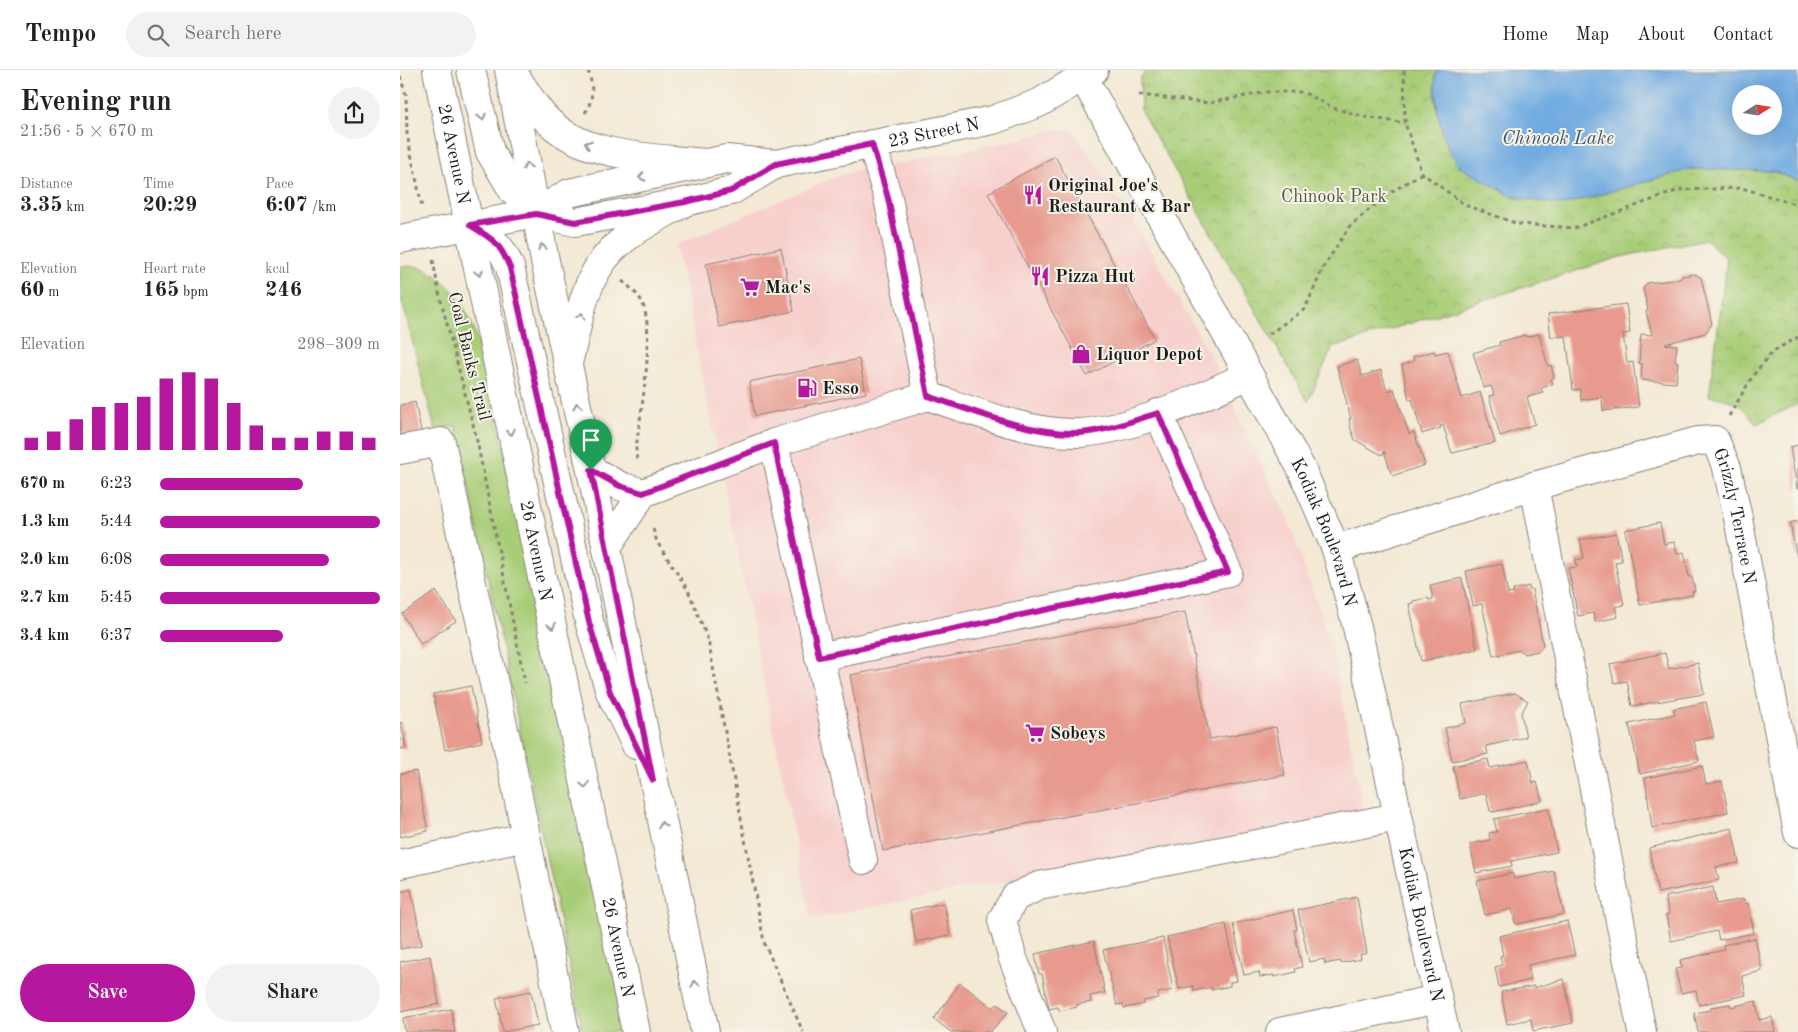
<!DOCTYPE html>
<html lang="en">
<head>
<meta charset="utf-8">
<style>
	:root { --surface:#fff; --page:#f2f2f2; --text:#222; --muted:#767676; --line:#e0e0e0; --accent:#b5179e }
	body { margin:0; font-family:"Old Standard TT",serif; background:var(--page); color:var(--text); height:100vh; display:flex; flex-direction:column; font-size:19px; white-space:nowrap }
	* { box-sizing:border-box; margin:0 }
	p { font-size:16px; color:var(--muted) }
	.icon { flex:none; width:28px; height:28px; fill:none; stroke:currentColor; stroke-width:2; stroke-linecap:round; stroke-linejoin:round }
	.map { position:relative; flex:1; overflow:hidden }
	.drawer { display:flex; flex-direction:column; background:var(--surface); width:400px }
	.drawer>* { flex:none }
	.needle { width:32px; rotate:78deg }
	.fabs { position:absolute; left:1332px; top:15px; display:grid; gap:10px }
	.fabs a { display:grid; place-items:center; width:50px; height:50px; border-radius:50%; background:var(--surface); box-shadow:0 5px 20px #0002; font-size:25px }
	.pin { position:absolute; display:grid; place-items:center; width:42px; height:42px; color:#fff; margin:-51px -21px; border-radius:50% 50% 50% 0; rotate:-45deg; box-shadow:0 0 5px #0007 }
	.pin .icon { rotate:45deg }
	.round { display:grid; place-items:center; flex:none; width:52px; height:52px; border-radius:26px; background:var(--page) }
	.overview { display:flex; align-items:center; justify-content:space-between; height:85px; padding:0 20px }
	h1 { font-size:28px; font-weight:600; line-height:38px }
	.metrics { display:grid; grid-template-columns:repeat(3,1fr); gap:8px; height:85px; padding:5px 20px }
	.metrics div { display:grid; align-content:center }
	.metrics b { font-size:21px; font-weight:600 }
	.metrics small { font-size:14px; font-weight:400 }
	.metrics p { font-size:14px }
	.chart { height:140px; padding:10px 20px }
	.chart p { display:flex; justify-content:space-between }
	.chart svg { width:100%; height:90px; margin-top:5px; stroke:var(--accent); stroke-width:6 }
	.button { display:flex; gap:10px; margin-top:auto; padding:10px 20px }
	.button a { flex:1; height:58px; border-radius:30px; background:var(--accent); color:#fff; font-size:20px; font-weight:600; line-height:58px; text-align:center }
	.button a+a { background:var(--page); color:var(--text) }
	ul { padding:0 20px; list-style:none; font-size:16px }
	li { display:grid; grid-template-columns:80px 60px 1fr; align-items:center; height:38px }
	li i { height:12px; border-radius:6px; background:var(--accent) }
	header { display:flex; align-items:center; gap:30px; box-sizing:border-box; height:70px; padding:0 25px; background:var(--surface); border-bottom:1px solid var(--line) }
	header strong { font-size:24px }
	nav { display:flex; gap:28px; margin-inline-start:auto; font-size:18px }
	.search { width:350px; height:45px; background:var(--page); display:flex; align-items:center; gap:12px; box-sizing:border-box; padding:0 18px; border-radius:28px; color:var(--muted); font-size:19px }
	main { display:flex; flex:1; min-height:0 }
	.map>svg:first-child { display:block }
</style>
</head>
<body>
<header>
<strong>Tempo</strong>
<div class="search"><svg class="icon" aria-label="search" viewBox="0 0 24 24"><circle cx="10" cy="10" r="6"/><path d="M15 15l6 6"/></svg>Search here</div>
<nav><a>Home</a><a>Map</a><a>About</a><a>Contact</a></nav>
</header>
<main>
<section class="drawer">
<div class="overview"><div><h1>Evening run</h1><p>21:56 · 5 × 670 m</p></div><a class="round"><svg class="icon" aria-label="share" viewBox="0 0 24 24"><path d="M12 15V3M7 8l5-5 5 5M5 13v7h14v-7"/></svg></a></div>
<div class="metrics">
<div><p>Distance</p><b>3.35<small> km</small></b></div>
<div><p>Time</p><b>20:29</b></div>
<div><p>Pace</p><b>6:07<small> /km</small></b></div>
</div>
<div class="metrics">
<div><p>Elevation</p><b>60<small> m</small></b></div>
<div><p>Heart rate</p><b>165<small> bpm</small></b></div>
<div><p>kcal</p><b>246</b></div>
</div>
<div class="chart"><p><span>Elevation</span>298–309 m</p>
<svg viewBox="0 0 160 44" preserveAspectRatio="none"><path d="M5 44V38M15 44V35M25 44V29M35 44V23M45 44V21M55 44V18M65 44V9M75 44V6M85 44V9M95 44V21M105 44V32M115 44V38M125 44V38M135 44V35M145 44V35M155 44V38"/></svg>
</div>
<ul>
<li><b>670 m</b>6:23<i style="width:65%"></i></li>
<li><b>1.3 km</b>5:44<i style="width:100%"></i></li>
<li><b>2.0 km</b>6:08<i style="width:77%"></i></li>
<li><b>2.7 km</b>5:45<i style="width:100%"></i></li>
<li><b>3.4 km</b>6:37<i style="width:56%"></i></li>
</ul>
<div class="button"><a>Save</a><a>Share</a></div>
</section>
<div class="map">
<svg width="1398" height="962" viewBox="0 0 1398 962">
	<defs>
		<pattern id="park-crowns" width="20" height="18" patternUnits="userSpaceOnUse" patternTransform="scale(1.25)"><rect width="20" height="18" fill="#a8cd77"/><path d="M2 6a3 3 0 1 1 6 0M12 15a3 3 0 1 1 6 0" fill="none" stroke="#90af66"/></pattern>
	</defs>
	<rect width="100%" height="100%" fill="#f7f3e8"/>
	<filter id="ink" filterUnits="userSpaceOnUse"><feTurbulence type="fractalNoise" baseFrequency=".02" numOctaves="2"/><feDisplacementMap in="SourceGraphic" scale="10" xChannelSelector="R" yChannelSelector="G"/><feConvolveMatrix kernelMatrix="1 2 1 2 8 2 1 2 1" color-interpolation-filters="sRGB"/></filter>
	<filter id="wash" filterUnits="userSpaceOnUse"><feTurbulence type="fractalNoise" baseFrequency=".0096" numOctaves="4" result="noise"/><feDisplacementMap in="SourceGraphic" scale="20" xChannelSelector="R" yChannelSelector="G"/><feGaussianBlur stdDeviation="1.12" result="paint"/><feColorMatrix in="noise" values="0 0 0 0 0 0 0 0 0 0 0 0 0 0 0 0 0 1.4 0 .05"/><feComposite in="paint" operator="in"/></filter>
	<g filter="url(#wash)">
		<rect width="100%" height="100%" fill="#f3e9d4"/>
		<polygon fill="#f7d0ce" points="657,59 674,61 728,141 809,283 889,452 931,575 964,741 411,849 276,175 440,105 616,70"/>
		<path fill="#a8cd77" stroke="#62744a" d="M 0,196 C 7,197 17,195 23,198 C 63,216 76,262 87,300 L 229,962 L 183,962 L 56,356 L 35,359 L 0,223 Z"/>
		<path fill="url(#park-crowns)" stroke="#62744a" d="M 746,0 L 1038,0 C 1028,28 1045,74 1060,97 L 1232,114 L 1291,99 L 1372,101 L 1398,111 L 1398,334 L 1356,354 C 1341,333 1334,330 1309,326 L 1327,189 L 1306,169 L 1220,187 L 932,278 L 908,332 L 741,41 L 740,9 Z"/>
		<path fill="#71abe1" stroke="#46647e" fill-rule="evenodd" d="M 1038,0 L 1398,0 L 1398,111 L 1372,101 L 1291,99 L 1163,135 L 1113,127 L 1060,97 L 1048,79 L 1038,46 L 1035,7 ZM 1341,24 L 1374,24 L 1374,56 L 1341,56 Z"/>
		<g id="blocks">
			<g fill="#e89a8e">
				<polygon points="655,86 755,269 687,306 588,123"/>
				<polygon points="381,178 394,241 319,257 306,194"/>
				<polygon points="1295,204 1301,208 1312,254 1305,263 1265,274 1277,275 1275,291 1278,292 1276,313 1241,310 1242,294 1239,293 1241,264 1252,265 1246,241 1248,240 1243,218 1247,213 1280,209 1282,206"/>
				<polygon points="1226,234 1230,263 1223,264 1227,293 1233,292 1239,337 1203,341 1202,327 1181,330 1180,319 1173,320 1166,266 1151,267 1148,244"/>
				<polygon points="1139,264 1148,296 1151,295 1154,308 1151,309 1153,314 1141,318 1143,323 1127,327 1135,354 1100,366 1089,326 1094,325 1091,316 1084,318 1073,283 1100,275 1099,272 1125,265 1126,267"/>
				<polygon points="1034,281 1035,284 1048,281 1062,328 1080,322 1095,373 1052,383 1043,355 1040,356 1041,358 1022,364 1012,329 1009,330 1002,295 1014,291 1013,287"/>
				<polygon points="459,289 466,323 355,346 349,312"/>
				<polygon points="957,290 962,306 981,300 987,321 994,319 1009,364 1014,362 1025,395 992,406 984,381 982,385 955,370 951,359 949,349 951,349 937,296"/>
				<polygon points="15,332 22,366 0,370 0,335"/>
				<polygon points="1398,375 1398,419 1397,419 1390,377"/>
				<polygon points="1398,451 1398,488 1397,488 1390,453"/>
				<polygon points="1260,453 1264,474 1274,472 1277,484 1284,482 1289,507 1292,507 1295,521 1292,522 1293,525 1240,535 1225,460"/>
				<polygon points="1216,463 1222,491 1215,492 1224,535 1215,537 1218,547 1195,552 1193,543 1178,546 1168,498 1177,497 1175,490 1184,488 1180,470"/>
				<polygon points="1102,494 1108,524 1114,523 1113,520 1129,516 1129,519 1132,519 1143,575 1139,581 1124,584 1120,580 1093,586 1082,534 1073,536 1066,501"/>
				<polygon points="1062,508 1077,579 1021,591 1009,534 1013,533 1013,531 1028,528 1029,530 1033,529 1030,515"/>
				<polygon points="36,521 56,551 21,574 2,544"/>
				<polygon points="785,542 810,669 876,657 885,705 483,781 450,605"/>
				<polygon points="1265,583 1269,599 1298,593 1304,624 1232,636 1227,611 1214,613 1210,594"/>
				<polygon points="71,616 82,672 45,680 33,624"/>
				<polygon points="1115,623 1128,631 1121,644 1126,667 1086,676 1088,684 1052,691 1045,658 1066,653 1062,634"/>
				<polygon points="1306,632 1314,667 1294,671 1299,691 1240,704 1229,654 1275,644 1273,639"/>
				<polygon points="1,652 6,678 0,679 0,653"/>
				<polygon points="1088,689 1090,698 1128,690 1133,713 1137,712 1142,731 1093,742 1090,741 1086,723 1060,729 1053,696"/>
				<polygon points="1302,696 1306,714 1322,711 1328,742 1252,758 1245,708"/>
				<polygon points="16,701 28,761 0,767 0,704"/>
				<polygon points="1148,738 1157,782 1111,791 1112,796 1076,803 1070,774 1090,770 1089,763 1097,762 1094,749"/>
				<polygon points="1332,758 1339,793 1316,797 1319,810 1258,823 1249,778"/>
				<polygon points="1154,801 1164,844 1118,854 1115,853 1112,839 1085,845 1077,811 1112,803 1114,809"/>
				<polygon points="1313,817 1316,834 1344,829 1345,834 1348,833 1354,863 1319,870 1317,861 1271,871 1266,845 1269,844 1265,827"/>
				<polygon points="11,819 22,875 0,879 0,822"/>
				<polygon points="957,827 967,883 960,885 961,889 941,893 940,891 925,894 924,889 909,892 898,840"/>
				<polygon points="544,833 550,865 516,872 510,840"/>
				<polygon points="893,840 897,860 894,860 902,897 895,899 896,902 874,907 874,905 860,907 859,902 844,905 833,854"/>
				<polygon points="1167,851 1175,885 1128,895 1131,910 1099,917 1095,897 1102,895 1100,886 1103,885 1099,866"/>
				<polygon points="826,854 837,911 830,912 830,916 811,920 811,917 794,921 793,916 779,919 767,867"/>
				<polygon points="763,868 773,920 758,923 758,928 743,931 744,934 724,938 723,934 717,935 703,880"/>
				<polygon points="1355,868 1362,901 1342,906 1346,925 1299,935 1296,920 1281,923 1275,899 1282,898 1280,890 1324,880 1323,875"/>
				<polygon points="694,871 705,923 690,926 691,932 676,935 677,937 660,941 658,937 649,939 642,904 639,904 635,884"/>
				<polygon points="30,886 39,934 0,942 0,892"/>
				<polygon points="1164,909 1173,953 1133,961 1131,949 1107,954 1101,922 1134,916 1134,918"/>
				<polygon points="560,913 593,938 597,934 608,942 590,962 551,962 534,949"/>
				<polygon points="131,921 138,955 103,962 96,928"/>
				<polygon points="1356,931 1359,950 1372,947 1375,962 1298,962 1294,943 1311,940 1311,937 1330,934 1331,937"/>
				<polygon points="51,939 55,962 5,962 3,948"/>
			</g>
		</g>
	</g>
	<g filter="url(#ink)">
		<use href="#blocks" fill-opacity="0" stroke="#888278" stroke-width="1"/>
		<g fill="none" stroke-linecap="round" stroke-linejoin="round">
			<defs>
				<g id="minor">
					<path id="s1" d="M 683,7 L 901,398 L 936,479 L 957,557 L 1045,962"/>
					<path d="M 472,74 L 488,128 L 528,326 C 573,341 632,365 680,363 C 737,359 798,328 849,305"/>
					<polyline points="136,143 175,152 285,132 331,121 376,94"/>
					<path id="s2" d="M 0,169 L 136,143 L 169,123 L 326,89 L 376,94 L 593,50 L 639,33 L 694,0"/>
					<polyline points="374,373 463,790"/>
					<polyline points="0,380 41,372 112,696 165,962"/>
					<polyline points="191,400 220,416 243,423"/>
					<polyline points="1134,416 1242,962"/>
					<polyline points="207,477 243,423 374,373 528,326"/>
					<path id="s3" d="M 936,479 L 1134,416 L 1298,371 L 1315,370 L 1327,398 L 1338,448 L 1398,763"/>
					<polyline points="419,587 828,502 758,343"/>
					<polyline points="0,794 126,767"/>
					<polyline points="642,962 612,886 602,850 615,827 639,816 998,747"/>
					<polyline points="880,962 1038,929"/>
				</g>
				<g id="major">
					<path id="s4" d="M 37,0 L 236,962"/>
					<polyline points="71,0 90,82 113,121 136,143"/>
					<polyline points="109,0 145,191 191,400 305,962"/>
					<path d="M 114,4 C 124,18 133,35 145,48 C 184,89 253,87 305,93"/>
					<path d="M 70,155 C 92,169 100,173 110,197 L 189,551 L 210,622 L 236,675"/>
					<path d="M 169,289 C 177,259 182,221 200,195 C 219,165 256,149 285,132"/>
				</g>
			</defs>
			<use href="#minor" stroke="#888278" stroke-width="30"/>
			<use href="#major" stroke="#888278" stroke-width="30"/>
			<g stroke="#888278" stroke-width="3" stroke-dasharray="4 4" stroke-linecap="butt">
				<polyline points="1004,0 1005,53 1022,103 1065,135 1118,154 1175,158 1279,120 1342,118 1398,135"/>
				<polyline points="0,6 6,25 7,64 22,137"/>
				<polyline points="739,25 809,33 867,22 903,22 933,38 965,47 1005,53"/>
				<path d="M 185,43 C 194,29 193,16 188,0"/>
				<polyline points="33,190 39,223 76,366 125,613"/>
				<path d="M 222,211 C 229,216 236,223 241,230 C 257,260 240,344 236,379 L 237,393"/>
				<polyline points="869,264 905,239 923,198 949,157 985,126 1022,103"/>
				<polyline points="1329,346 1352,307 1372,282 1398,267"/>
				<polyline points="253,459 257,472 288,520 308,570 364,872 403,962"/>
			</g>
			<use href="#minor" stroke="#fff" stroke-width="28"/>
			<use href="#major" stroke="#fff" stroke-width="28"/>
		</g>
		<defs><path id="oneway-chevron" d="M-2-3.5L2.5 0L-2 3.5" fill="none" stroke-width="1.6" stroke-linecap="round" stroke-linejoin="round" transform="scale(1.25)"/></defs>
		<g stroke="#999">
			<use href="#oneway-chevron" transform="translate(82 47) rotate(77)"/>
			<use href="#oneway-chevron" transform="translate(188 74) rotate(-159)"/>
			<use href="#oneway-chevron" transform="translate(127 96) rotate(-101)"/>
			<use href="#oneway-chevron" transform="translate(242 107) rotate(168)"/>
			<use href="#oneway-chevron" transform="translate(142 177) rotate(-100)"/>
			<use href="#oneway-chevron" transform="translate(79 203) rotate(79)"/>
			<use href="#oneway-chevron" transform="translate(181 246) rotate(-74)"/>
			<use href="#oneway-chevron" transform="translate(177 336) rotate(-102)"/>
			<use href="#oneway-chevron" transform="translate(111 362) rotate(78)"/>
			<use href="#oneway-chevron" transform="translate(152 556) rotate(78)"/>
			<use href="#oneway-chevron" transform="translate(185 715) rotate(78)"/>
			<use href="#oneway-chevron" transform="translate(262 755) rotate(-102)"/>
			<use href="#oneway-chevron" transform="translate(295 914) rotate(-102)"/>
		</g>
	</g>
	<g fill="none" stroke-linecap="round" stroke-linejoin="round" filter="url(#ink)">
		<defs>
			<path id="route" d="M 472,74 L 488,128 L 528,326 C 573,341 632,365 680,363 C 707,361 732,351 758,343 L 828,502 L 419,587 L 374,373 L 243,423 L 220,416 L 191,400 L 253,710 L 210,622 L 189,552 L 110,198 C 100,173 93,169 70,155 L 136,144 L 175,152 L 285,132 L 331,121 L 376,94 Z"/>
		</defs>
		<use href="#route" stroke="#fff" stroke-width="10"/>
		<use href="#route" stroke="#b5179e" stroke-width="6"/>
	</g>
	<defs>
		<symbol id="restaurant-bare" viewBox="-9 -9 18 18"><path d="M-5-6h1v4h1v-4h1v4h1v-4h1v5L-1.5 .5V6h-2V.5L-5-1ZM5-6V6H3V1.5H1.5Q1.5-4 5-6Z" fill="#b5179e" stroke="#f7f3e8" stroke-width="2.5" paint-order="stroke"/></symbol>
		<symbol id="supermarket-bare" viewBox="-9 -9 18 18"><path d="M-6-5.5h2.5l.6 2H6L4.5 2H-2.5L-4.4-4H-6ZM-1.5 3.2a1.3 1.3 0 1 0 .1 0ZM3 3.2a1.3 1.3 0 1 0 .1 0Z" fill="#b5179e" stroke="#f7f3e8" stroke-width="2.5" paint-order="stroke"/></symbol>
		<symbol id="shop-bare" viewBox="-9 -9 18 18"><path d="M-5-2.5h2.3a2.7 3.5 0 0 1 5.4 0H5L5.5 6h-11ZM-1.5-2.5h3a1.5 2.3 0 0 0-3 0Z" fill="#b5179e" stroke="#f7f3e8" stroke-width="2.5" paint-order="stroke"/></symbol>
		<symbol id="fuel-bare" viewBox="-9 -9 18 18"><path d="M-5.5-6h7V0h2V4h1.3V-2.5L3-4.5l.8-.8L6-3V5H2.5V1h-1V6h-7ZM-4.2-4.7v3.2H.2V-4.7Z" fill="#b5179e" stroke="#f7f3e8" stroke-width="2.5" paint-order="stroke"/></symbol>
	</defs>
	<g fill-rule="evenodd">
		<use href="#restaurant-bare" x="619" y="111" width="28" height="28"/>
		<use href="#restaurant-bare" x="626" y="192" width="28" height="28"/>
		<use href="#supermarket-bare" x="336" y="203" width="28" height="28"/>
		<use href="#shop-bare" x="667" y="270" width="28" height="28"/>
		<use href="#fuel-bare" x="393" y="304" width="28" height="28"/>
		<use href="#supermarket-bare" x="621" y="649" width="28" height="28"/>
	</g>
	<g text-anchor="middle" stroke-width="4" stroke-linejoin="round" paint-order="stroke">
		<g font-size="18" fill="#1c1c1c" stroke="#f7f3e8">
			<text dy="6" stroke="none"><textPath href="#s2" startOffset="549">23 Street N</textPath></text>
			<text dy="6" stroke="none"><textPath href="#s4" startOffset="86">26 Avenue N</textPath></text>
			<text transform="translate(70 286) rotate(76)" y="6">Coal Banks Trail</text>
			<text dy="6" stroke="none"><textPath href="#s3" startOffset="474">Grizzly Terrace N</textPath></text>
			<text dy="6" stroke="none"><textPath href="#s1" startOffset="516">Kodiak Boulevard N</textPath></text>
			<text dy="6" stroke="none"><textPath href="#s4" startOffset="491">26 Avenue N</textPath></text>
			<text dy="6" stroke="none"><textPath href="#s1" startOffset="921">Kodiak Boulevard N</textPath></text>
			<text dy="6" stroke="none"><textPath href="#s4" startOffset="896">26 Avenue N</textPath></text>
		</g>
		<g font-size="18" font-weight="bold" fill="#1c1c1c" stroke="#f7f3e8" text-anchor="start">
			<text x="648" y="121">Original Joe's<tspan x="648" dy="21">Restaurant &amp; Bar</tspan></text>
			<text x="655" y="212">Pizza Hut</text>
			<text x="365" y="223">Mac's</text>
			<text x="696" y="290">Liquor Depot</text>
			<text x="422" y="324">Esso</text>
			<text x="650" y="669">Sobeys</text>
		</g>
		<g font-size="18" fill="#4d5a3c" stroke="#f7f3e8">
			<text x="934" y="132">Chinook Park</text>
		</g>
		<g font-size="19" font-style="italic" fill="#3e556b" stroke="#f7f3e8">
			<text x="1158" y="74">Chinook Lake</text>
		</g>
	</g>
</svg>
<div class="fabs">
<a><svg class="needle" viewBox="-14 -14 28 28"><path d="M0-13l5 13h-10z" fill="#e53935"/><path d="M0 13l5-13h-10z" fill="#767676"/></svg></a>
</div>
<div class="pin" style="left:191px;top:400px;background:#1e9e55"><svg class="icon" aria-label="arrive" viewBox="0 0 24 24"><path d="M6 21V4h12l-3 4 3 4H6"/></svg></div>
</div>
</main>
</body>
</html>
